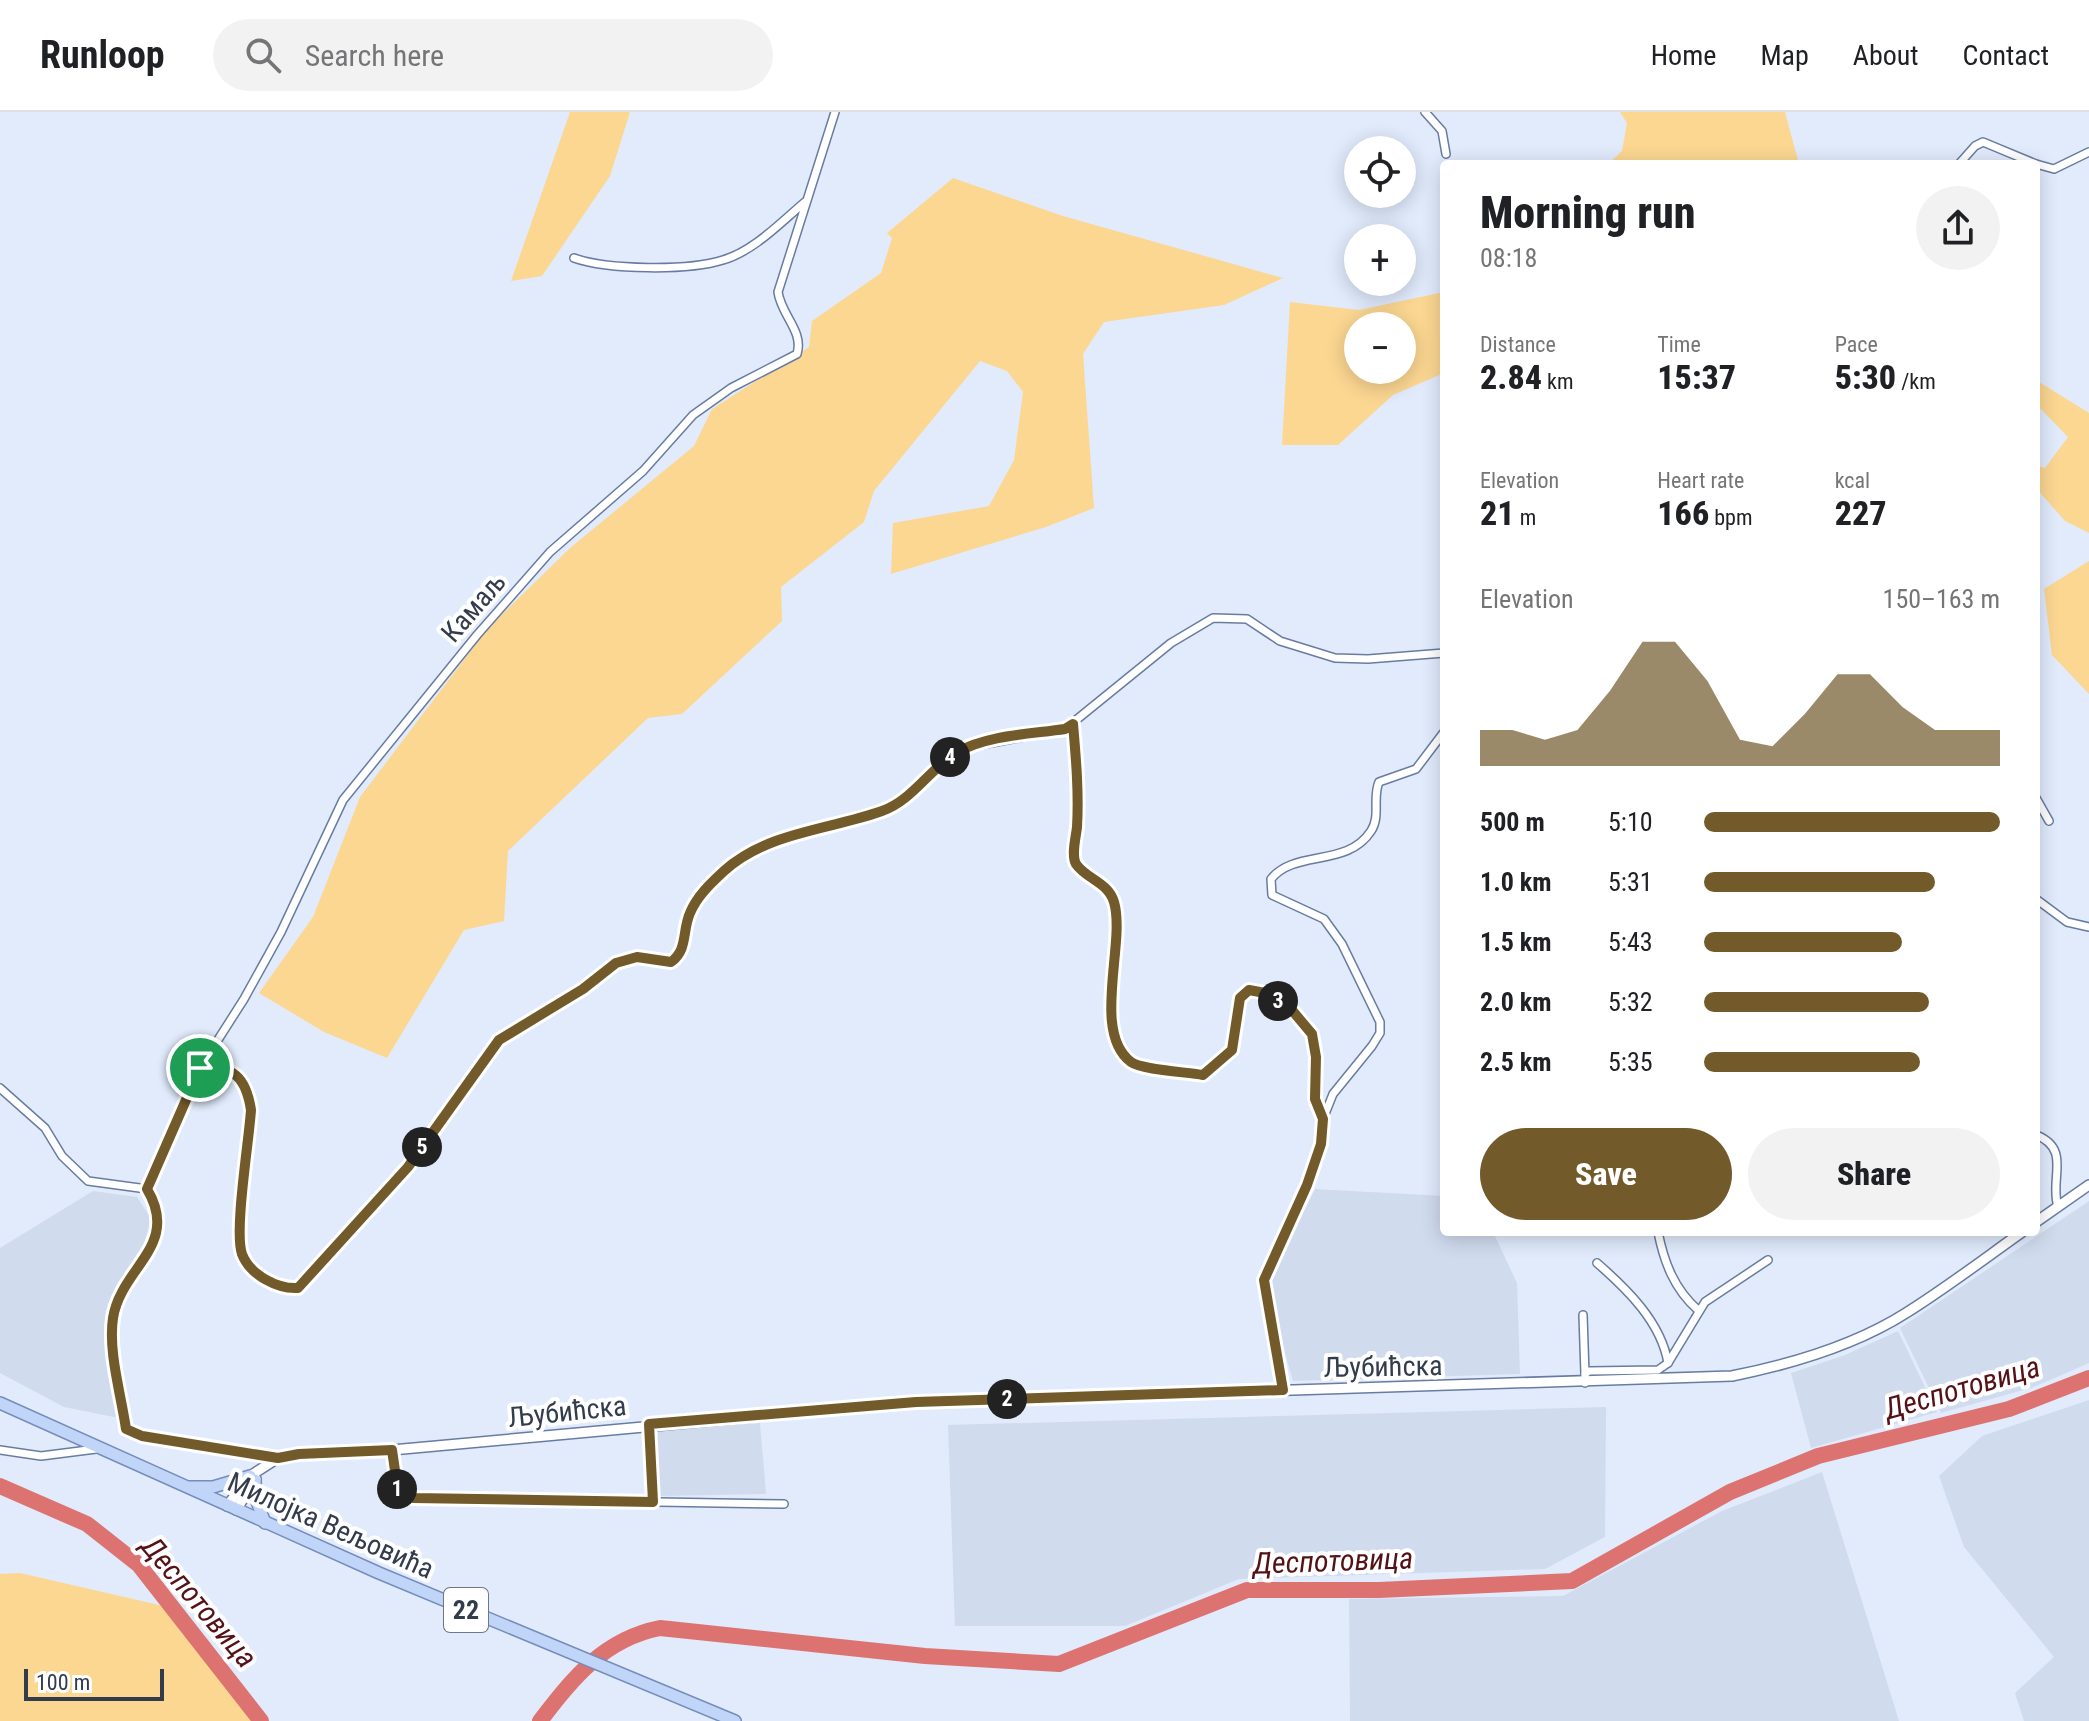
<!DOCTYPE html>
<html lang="en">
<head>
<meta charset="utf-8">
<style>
	:root { --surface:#fff; --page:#f2f2f2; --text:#202124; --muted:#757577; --line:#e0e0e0; --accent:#725a2a }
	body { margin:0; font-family:"Roboto Condensed",sans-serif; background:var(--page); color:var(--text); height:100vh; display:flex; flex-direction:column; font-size:30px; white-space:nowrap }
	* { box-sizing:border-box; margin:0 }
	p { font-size:26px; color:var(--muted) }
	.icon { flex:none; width:44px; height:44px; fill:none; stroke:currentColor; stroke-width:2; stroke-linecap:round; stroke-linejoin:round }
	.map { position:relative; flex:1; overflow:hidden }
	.panel { position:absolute; left:1440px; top:48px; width:600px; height:1076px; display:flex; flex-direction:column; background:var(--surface); border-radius:8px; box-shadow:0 4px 20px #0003 }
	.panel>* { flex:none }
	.fabs { position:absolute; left:1344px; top:24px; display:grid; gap:16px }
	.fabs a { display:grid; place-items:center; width:72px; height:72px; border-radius:50%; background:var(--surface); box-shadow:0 4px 20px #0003; font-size:40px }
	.scale { position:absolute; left:24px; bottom:20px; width:140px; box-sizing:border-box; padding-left:8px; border:4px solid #333c4c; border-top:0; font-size:22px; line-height:28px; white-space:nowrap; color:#333c4c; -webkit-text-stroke:6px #fff; paint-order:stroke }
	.pin { position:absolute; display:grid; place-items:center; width:68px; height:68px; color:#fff; margin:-34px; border:4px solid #fff; border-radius:50%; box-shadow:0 2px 8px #0007 }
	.km { position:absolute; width:40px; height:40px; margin:-20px; border-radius:50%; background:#222; color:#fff; font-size:22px; line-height:40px; text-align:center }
	.round { display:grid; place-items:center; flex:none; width:84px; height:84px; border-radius:42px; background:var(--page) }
	.headline { display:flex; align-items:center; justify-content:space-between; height:136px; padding:0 40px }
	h1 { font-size:44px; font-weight:800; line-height:60px }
	.stats { display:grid; grid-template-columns:repeat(3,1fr); gap:12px; height:136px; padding:8px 40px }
	.stats div { display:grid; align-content:center }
	.stats b { font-size:34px; font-weight:800 }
	.stats small { font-size:22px; font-weight:400 }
	.stats p { font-size:22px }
	.chart { height:224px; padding:16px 40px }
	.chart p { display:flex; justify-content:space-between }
	.chart svg { width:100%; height:144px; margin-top:8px; fill:var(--accent); opacity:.7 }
	.cta { display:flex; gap:16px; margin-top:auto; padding:16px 40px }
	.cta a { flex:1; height:92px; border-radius:48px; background:var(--accent); color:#fff; font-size:32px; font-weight:800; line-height:92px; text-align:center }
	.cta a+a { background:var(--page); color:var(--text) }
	ul { padding:0 40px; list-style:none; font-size:26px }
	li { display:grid; grid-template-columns:128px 96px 1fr; align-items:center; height:60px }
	li i { height:20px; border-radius:10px; background:var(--accent) }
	header { display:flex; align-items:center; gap:48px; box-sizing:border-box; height:112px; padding:0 40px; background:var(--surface); border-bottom:2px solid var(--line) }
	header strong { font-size:38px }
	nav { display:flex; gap:44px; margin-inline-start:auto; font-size:28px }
	.search { width:560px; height:72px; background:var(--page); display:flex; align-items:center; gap:20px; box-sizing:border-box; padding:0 28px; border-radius:44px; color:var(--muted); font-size:30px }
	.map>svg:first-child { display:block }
</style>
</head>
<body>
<header>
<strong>Runloop</strong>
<div class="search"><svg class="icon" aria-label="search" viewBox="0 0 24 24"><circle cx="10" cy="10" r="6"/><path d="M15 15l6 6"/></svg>Search here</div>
<nav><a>Home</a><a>Map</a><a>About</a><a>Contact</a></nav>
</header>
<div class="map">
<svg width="2089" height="1609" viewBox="0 0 2089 1609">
	<rect width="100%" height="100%" fill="#e1ebfc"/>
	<g fill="#d0dbee">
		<polygon points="1315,1077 1444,1084 1444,1120 1493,1120 1517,1171 1520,1262 1293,1269 1278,1217 1269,1167"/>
		<polygon points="93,1079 137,1085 152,1108 138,1149 114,1191 108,1210 119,1306 64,1295 0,1261 0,1136"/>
		<polygon points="2089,1089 2089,1251 2034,1275 1941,1301 1900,1216"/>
		<polygon points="1898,1219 1937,1300 1811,1336 1791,1261 1845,1243"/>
		<polygon points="2089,1288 2089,1609 2024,1609 2015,1581 2054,1545 1964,1435 1939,1364 1982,1324"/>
		<polygon points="1606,1295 1605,1425 1545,1457 1239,1467 1125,1514 955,1514 948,1313"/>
		<polygon points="760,1311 766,1382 660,1384 655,1317"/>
		<polygon points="1822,1360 1899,1609 1350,1609 1349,1487 1563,1484 1722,1399"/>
	</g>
	<g fill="#fcd792" fill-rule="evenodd">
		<polygon points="570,0 630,0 610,64 542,164 511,169"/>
		<polygon points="1620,0 1785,0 1799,52 1608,52 1622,39 1627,11"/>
		<polygon points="953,66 1063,104 1283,166 1224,193 1104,210 1083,242 1094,396 1046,415 891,462 893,411 989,394 1014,348 1023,280 1007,259 980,249 874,379 864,410 781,475 782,509 682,602 648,606 508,739 504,809 464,818 387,946 324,920 259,881 313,805 360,685 488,516 570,436 694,334 712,297 809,235 812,209 881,161 892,126 887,121"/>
		<path d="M 1444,180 L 1444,261 L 1393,283 L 1338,333 L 1282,333 L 1290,190 L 1359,198 ZM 1402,214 L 1402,258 L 1358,258 L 1358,214 Z"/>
		<polygon points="2036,268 2089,301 2089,421 2065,409 2036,376 2036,353 2045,356 2068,325 2036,292"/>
		<polygon points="2089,449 2089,582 2052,543 2044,477"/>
		<polygon points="20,1461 181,1498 255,1609 0,1609 0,1462"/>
	</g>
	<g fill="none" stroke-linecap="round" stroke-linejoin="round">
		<g stroke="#dc7371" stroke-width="16">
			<polyline points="0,1374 87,1412 139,1453 261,1609"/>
			<path d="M 540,1609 C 573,1566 604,1527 660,1516 L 925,1544 L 1059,1552 L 1247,1478 L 1379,1478 L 1572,1469 L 1730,1380 L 1818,1344 L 2009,1297 L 2089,1266"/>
		</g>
		<defs>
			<g id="minor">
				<polyline points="1425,0 1442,19 1446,42"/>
				<polyline points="1959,52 1975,34 1983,30 2036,52"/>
				<polyline points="2036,52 2054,57 2089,40"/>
				<path d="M 574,146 C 608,158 688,159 723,148 C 754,139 781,110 805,90"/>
				<path d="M 1073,612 C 1076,646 1079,681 1077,715 C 1076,725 1071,743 1076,752 C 1086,767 1108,770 1114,790 C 1126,831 1091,920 1131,950 C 1142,958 1187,960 1203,963 L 1232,938 L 1240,886 L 1249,878 C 1281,883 1316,911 1316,945 C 1316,972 1312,980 1323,1007"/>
				<polyline points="2036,686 2049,709"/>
				<polyline points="2036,787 2067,810 2089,815"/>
				<path d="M 200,956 C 233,953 246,966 251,998 C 249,1031 232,1115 242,1142 C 250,1163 277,1177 298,1176 L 408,1055 L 499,928 L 583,877 L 616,851 L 637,845 L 671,850 L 681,840 L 689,802 L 700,784 L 742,746 L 788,724 L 894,693 L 933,658 L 965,636 L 1065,617 L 1171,531 L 1213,506 L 1247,507 L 1280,529 L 1335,546 L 1368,547 L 1444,541"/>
				<path d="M 0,976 L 45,1016 L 62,1044 L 88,1069 L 147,1077 C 181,1134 120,1155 113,1206 C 108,1240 121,1282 126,1317 L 142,1324 L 278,1346"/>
				<path d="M 2036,1023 C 2072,1037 2049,1067 2058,1095"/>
				<path d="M 147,1077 L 200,956 L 244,887 L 281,820 L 343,688 L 477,523 L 550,440 L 643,359 L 693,303 L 731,276 L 797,242 C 804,219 781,203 778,180 L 835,0"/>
				<path d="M 1658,1120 C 1664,1150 1674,1177 1698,1198"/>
				<path d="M 1597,1151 C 1627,1177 1661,1210 1668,1251"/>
				<polyline points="1583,1203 1585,1262"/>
				<polyline points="1585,1271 1585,1262 1589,1259 1658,1258 1668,1251 1705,1190 1768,1148"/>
				<path d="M 1283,1278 L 1264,1168 L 1307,1073 L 1321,1032 L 1323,1007 L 1333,982 L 1372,934 L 1380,921 L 1380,910 L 1342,832 L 1324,807 L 1272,783 L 1271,767 C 1295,737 1347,756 1371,719 C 1381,704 1372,686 1379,670 L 1416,657 L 1444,620"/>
				<polyline points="649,1312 653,1390"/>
				<polyline points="0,1338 41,1344 96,1337"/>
				<polyline points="392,1338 398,1379 413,1386 784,1392"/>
			</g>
			<g id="tertiary">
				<polyline points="2036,1110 2089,1073"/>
				<path d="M 227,1394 L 250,1364 L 278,1346 L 299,1342 L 392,1338 L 916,1290 L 1732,1264 C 1792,1252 1854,1234 1906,1201 C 1946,1176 1984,1147 2022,1120"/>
				<polyline points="236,1398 256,1367"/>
			</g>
			<g id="primary">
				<polyline points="0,1291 379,1461 735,1609"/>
				<polyline points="255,1368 256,1387 265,1411"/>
				<polyline points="190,1375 213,1375 250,1364"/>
			</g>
		</defs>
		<use href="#minor" stroke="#687ca1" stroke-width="10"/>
		<use href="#tertiary" stroke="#687ca1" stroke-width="12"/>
		<use href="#primary" stroke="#758dba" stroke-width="14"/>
		<use href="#minor" stroke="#fff" stroke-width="7"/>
		<use href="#tertiary" stroke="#fff" stroke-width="9"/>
		<use href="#primary" stroke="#c1d5f9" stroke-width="11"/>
	</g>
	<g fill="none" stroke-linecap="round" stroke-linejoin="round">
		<defs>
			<path id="route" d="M 1073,612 C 1076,646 1079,681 1077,715 C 1076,725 1071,743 1076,752 C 1086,767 1108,770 1114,790 C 1126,831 1091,920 1131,950 C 1142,958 1187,960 1203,963 L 1232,938 L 1240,886 L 1249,878 L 1265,881 L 1291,897 L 1312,922 L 1316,945 L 1315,987 L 1323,1007 L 1321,1032 L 1307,1073 L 1264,1168 L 1283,1278 L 916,1290 L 649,1312 L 653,1390 L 413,1386 L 398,1379 L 392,1338 L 299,1342 L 278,1346 L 142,1324 L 126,1317 C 121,1282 108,1240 113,1206 C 121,1155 181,1134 147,1077 L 200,956 C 233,953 246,965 251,998 C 249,1029 234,1119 242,1142 C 250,1163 277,1177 298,1176 L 408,1055 L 499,928 L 583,877 L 616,851 L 637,845 L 671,850 C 688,838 682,819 690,801 C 697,784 711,771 724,759 C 767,720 829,718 882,699 C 912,689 930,656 958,640 C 987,623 1032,622 1065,617 Z"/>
		</defs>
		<use href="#route" stroke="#fff" stroke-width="16"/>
		<use href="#route" stroke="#725a2a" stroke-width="10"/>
	</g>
	<g text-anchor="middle" stroke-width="8" stroke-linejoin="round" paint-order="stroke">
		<rect fill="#fff" stroke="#707682" stroke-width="2" x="444" y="1476" width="44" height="44" rx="6"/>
		<g font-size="26" font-weight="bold" fill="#333c4c">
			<text x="466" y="1507">22</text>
		</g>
		<g font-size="28" fill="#333c4c" stroke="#fff">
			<text transform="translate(473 495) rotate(-49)" y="10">Камаљ</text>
			<text transform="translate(1383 1254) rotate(-1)" y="10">Љубићска</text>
			<text transform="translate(567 1299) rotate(-6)" y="10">Љубићска</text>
			<text transform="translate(331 1413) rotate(24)" y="10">Милојка Вељовића</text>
		</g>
		<g font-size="30" font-style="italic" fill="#541216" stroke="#fff">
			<text transform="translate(1962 1276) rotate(-16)" y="10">Деспотовица</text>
			<text transform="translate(1333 1449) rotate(-2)" y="10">Деспотовица</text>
			<text transform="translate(199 1490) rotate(50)" y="10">Деспотовица</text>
		</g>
	</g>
</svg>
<div class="fabs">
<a><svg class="icon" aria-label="locate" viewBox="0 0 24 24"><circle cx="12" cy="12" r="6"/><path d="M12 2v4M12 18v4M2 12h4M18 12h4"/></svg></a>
<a>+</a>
<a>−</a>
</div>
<div class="scale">100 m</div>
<div class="pin" style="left:200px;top:956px;background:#1e9e55"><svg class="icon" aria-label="arrive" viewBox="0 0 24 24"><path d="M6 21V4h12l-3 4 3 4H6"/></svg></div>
<b class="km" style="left:397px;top:1377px">1</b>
<b class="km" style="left:1007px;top:1287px">2</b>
<b class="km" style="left:1278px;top:889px">3</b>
<b class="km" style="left:950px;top:645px">4</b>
<b class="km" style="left:422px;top:1035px">5</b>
<section class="panel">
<div class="headline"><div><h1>Morning run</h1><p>08:18</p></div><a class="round"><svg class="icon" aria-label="share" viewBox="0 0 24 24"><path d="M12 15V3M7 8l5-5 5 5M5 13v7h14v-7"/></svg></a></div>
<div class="stats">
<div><p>Distance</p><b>2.84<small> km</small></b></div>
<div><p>Time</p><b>15:37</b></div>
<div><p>Pace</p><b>5:30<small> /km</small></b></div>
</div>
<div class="stats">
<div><p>Elevation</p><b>21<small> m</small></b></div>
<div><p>Heart rate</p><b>166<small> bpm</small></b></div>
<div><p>kcal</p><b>227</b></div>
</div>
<div class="chart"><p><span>Elevation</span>150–163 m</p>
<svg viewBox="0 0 160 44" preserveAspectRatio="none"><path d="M0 44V33L10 33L20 36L30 33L40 21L50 6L60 6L70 18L80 36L90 38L100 28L110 16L120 16L130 26L140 33L150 33L160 33V44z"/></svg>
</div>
<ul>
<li><b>500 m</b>5:10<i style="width:100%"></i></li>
<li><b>1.0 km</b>5:31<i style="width:78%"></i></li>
<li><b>1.5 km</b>5:43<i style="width:67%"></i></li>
<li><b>2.0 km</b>5:32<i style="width:76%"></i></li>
<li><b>2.5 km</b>5:35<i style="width:73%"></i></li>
</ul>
<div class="cta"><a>Save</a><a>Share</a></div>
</section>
</div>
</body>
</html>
